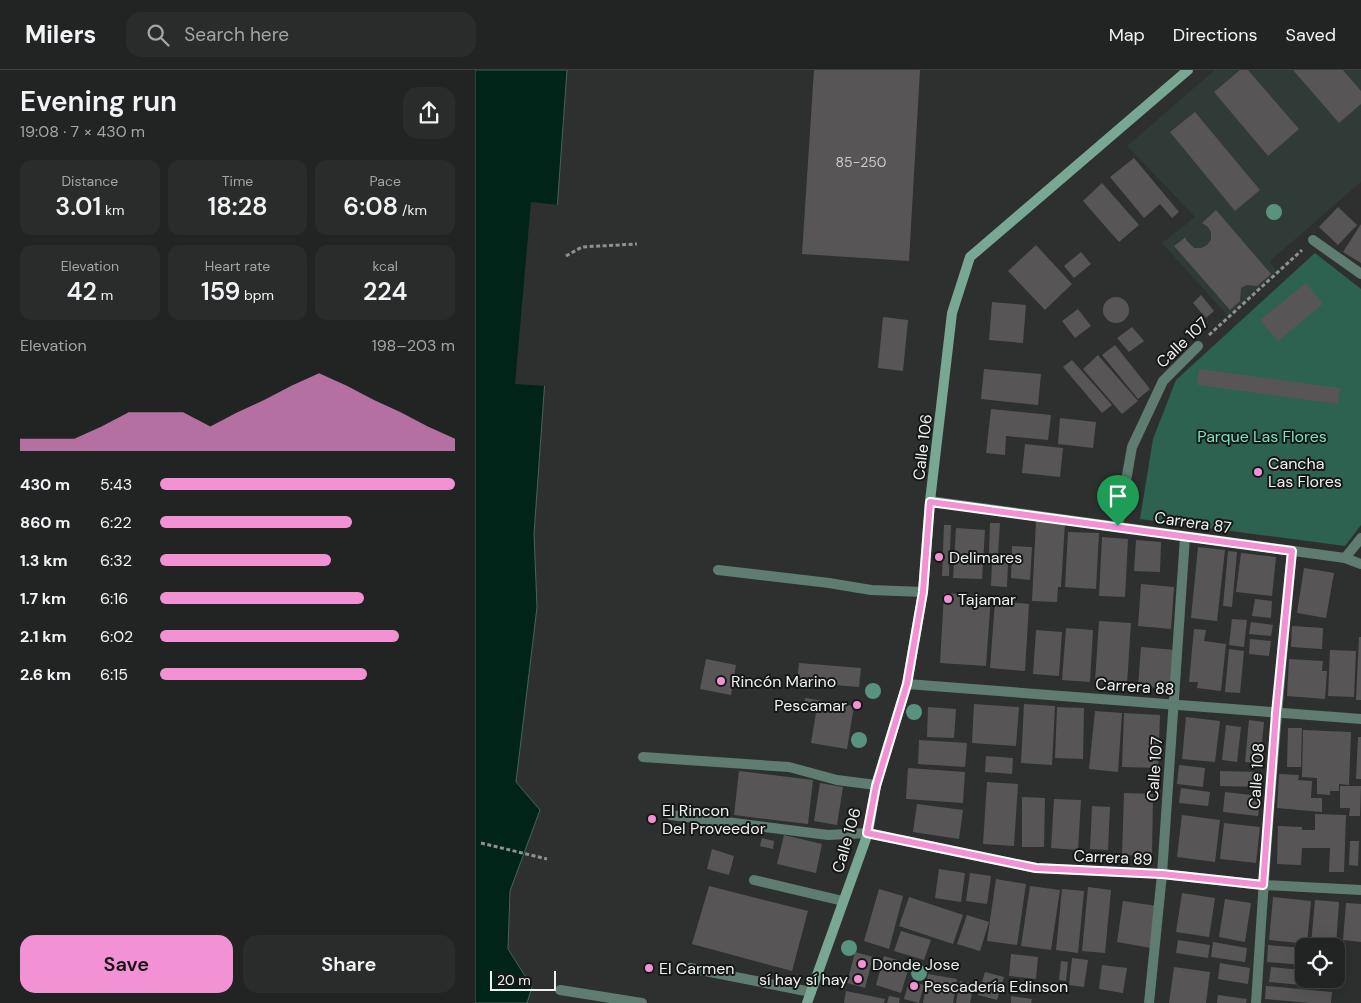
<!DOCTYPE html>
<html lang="en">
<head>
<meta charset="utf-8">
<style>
	:root { --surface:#222423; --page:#2a2c2b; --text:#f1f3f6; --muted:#a2a4a6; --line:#3f4141; --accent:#f391d5 }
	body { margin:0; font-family:"DM Sans",sans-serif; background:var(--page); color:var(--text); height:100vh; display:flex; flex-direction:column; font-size:19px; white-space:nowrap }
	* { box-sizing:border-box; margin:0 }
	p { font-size:16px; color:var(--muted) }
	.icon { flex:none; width:28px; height:28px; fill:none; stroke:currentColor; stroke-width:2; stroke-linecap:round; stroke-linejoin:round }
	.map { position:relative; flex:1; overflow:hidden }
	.details { display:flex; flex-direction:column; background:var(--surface); width:475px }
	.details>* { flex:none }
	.controls { position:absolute; left:820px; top:868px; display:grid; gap:10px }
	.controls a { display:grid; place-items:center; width:50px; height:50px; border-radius:10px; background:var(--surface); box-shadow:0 5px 20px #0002,0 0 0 1px var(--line); font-size:25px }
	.scale { position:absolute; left:15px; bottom:12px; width:66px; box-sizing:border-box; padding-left:5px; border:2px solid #eff1f0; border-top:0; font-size:14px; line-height:18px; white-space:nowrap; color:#eff1f0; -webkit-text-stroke:4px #161817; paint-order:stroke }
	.pin { position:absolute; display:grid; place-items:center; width:42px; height:42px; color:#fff; margin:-51px -21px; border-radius:50% 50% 50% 0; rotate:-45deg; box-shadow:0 0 5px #0007 }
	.pin .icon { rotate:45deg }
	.round { display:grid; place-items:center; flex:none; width:52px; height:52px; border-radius:15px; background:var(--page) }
	.overview { display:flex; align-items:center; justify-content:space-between; height:85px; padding:0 20px }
	h1 { font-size:28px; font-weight:600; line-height:38px }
	.metrics { display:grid; grid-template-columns:repeat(3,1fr); gap:8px; height:85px; padding:5px 20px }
	.metrics div { display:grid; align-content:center; border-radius:12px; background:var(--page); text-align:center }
	.metrics b { font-size:25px; font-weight:600 }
	.metrics small { font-size:14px; font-weight:400 }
	.metrics p { font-size:14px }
	.chart { height:140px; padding:10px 20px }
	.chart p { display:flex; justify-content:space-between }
	.chart svg { width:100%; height:90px; margin-top:5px; fill:var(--accent); opacity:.7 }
	.action { display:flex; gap:10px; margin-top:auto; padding:10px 20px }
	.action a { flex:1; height:58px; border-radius:15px; background:var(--accent); color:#111; font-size:20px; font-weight:600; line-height:58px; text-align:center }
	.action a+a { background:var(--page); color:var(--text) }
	ul { padding:0 20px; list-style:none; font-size:16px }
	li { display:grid; grid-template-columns:80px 60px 1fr; align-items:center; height:38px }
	li i { height:12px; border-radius:6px; background:var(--accent) }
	header { display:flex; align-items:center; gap:30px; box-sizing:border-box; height:70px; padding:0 25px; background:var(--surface); border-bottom:1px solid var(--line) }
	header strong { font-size:24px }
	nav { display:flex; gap:28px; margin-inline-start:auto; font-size:18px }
	.search { width:350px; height:45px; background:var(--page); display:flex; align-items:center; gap:12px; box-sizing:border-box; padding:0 18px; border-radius:15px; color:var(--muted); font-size:19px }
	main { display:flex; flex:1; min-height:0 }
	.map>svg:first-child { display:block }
</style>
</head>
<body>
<header>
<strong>Milers</strong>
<div class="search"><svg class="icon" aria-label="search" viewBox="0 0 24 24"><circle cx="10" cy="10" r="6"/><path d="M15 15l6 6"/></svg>Search here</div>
<nav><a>Map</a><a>Directions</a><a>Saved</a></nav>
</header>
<main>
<section class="details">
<div class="overview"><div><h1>Evening run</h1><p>19:08 · 7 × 430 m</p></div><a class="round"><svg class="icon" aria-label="share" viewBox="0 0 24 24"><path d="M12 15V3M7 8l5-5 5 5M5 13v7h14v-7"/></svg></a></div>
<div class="metrics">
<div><p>Distance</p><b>3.01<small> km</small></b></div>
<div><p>Time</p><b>18:28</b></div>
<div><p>Pace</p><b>6:08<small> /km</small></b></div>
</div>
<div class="metrics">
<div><p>Elevation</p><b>42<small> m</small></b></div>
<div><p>Heart rate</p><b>159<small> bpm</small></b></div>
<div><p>kcal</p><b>224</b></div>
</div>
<div class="chart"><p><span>Elevation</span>198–203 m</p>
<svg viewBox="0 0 160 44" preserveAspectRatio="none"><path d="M0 44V38L10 38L20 38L30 32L40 25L50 25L60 25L70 32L80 25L90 19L100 12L110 6L120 12L130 19L140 25L150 32L160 38V44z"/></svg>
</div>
<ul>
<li><b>430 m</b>5:43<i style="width:100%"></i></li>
<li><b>860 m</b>6:22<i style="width:65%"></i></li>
<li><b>1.3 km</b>6:32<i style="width:58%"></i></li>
<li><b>1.7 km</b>6:16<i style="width:69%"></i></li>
<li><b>2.1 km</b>6:02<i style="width:81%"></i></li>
<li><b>2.6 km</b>6:15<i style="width:70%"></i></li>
</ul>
<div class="action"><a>Save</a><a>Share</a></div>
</section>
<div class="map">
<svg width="886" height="933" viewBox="0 0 886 933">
	<rect width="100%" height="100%" fill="#2d302f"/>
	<polygon fill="#303a36" points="740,0 886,0 886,112 795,191 802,202 753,246 687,173 720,147 652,76"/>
	<polygon fill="#2c624f" points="840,183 886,219 886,455 870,476 665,449 678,369 701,310"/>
	<polygon fill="#002518" stroke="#486259" points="0,0 92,0 59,464 62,537 41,712 65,740 35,821 33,879 57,917 52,933 0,933"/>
	<polygon fill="#2d302f" points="56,132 84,135 72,316 40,314"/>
	<g fill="#585557">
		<polygon points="339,0 445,0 434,191 327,184"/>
		<polygon points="765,0 773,0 824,59 793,86 739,22"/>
		<polygon points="818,0 868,0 886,21 886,34 864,53"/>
		<polygon points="720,42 785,120 760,141 695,62"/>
		<polygon points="659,88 704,142 697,148 685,134 669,148 635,107"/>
		<polygon points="627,113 664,155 644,172 608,131"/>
		<polygon points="863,137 882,155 863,175 844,157"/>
		<polygon points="741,140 796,204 782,216 772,215 766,218 765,231 755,240 699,176 711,167 711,170 719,178 726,178 732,175 736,170 736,162 733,157 727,153"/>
		<polygon points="886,154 886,193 868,182"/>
		<polygon points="561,175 597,214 570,240 533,201"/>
		<polygon points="606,182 616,194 599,208 589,196"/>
		<polygon points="831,213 848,234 803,271 785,250"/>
		<polygon points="726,225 739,241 731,248 718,233"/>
		<circle cx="641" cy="240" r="13"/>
		<polygon points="517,232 551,235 548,273 514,270"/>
		<polygon points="603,239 616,256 600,268 587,251"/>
		<polygon points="408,247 433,250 428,301 403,298"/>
		<polygon points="657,257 669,271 654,282 642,268"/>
		<polygon points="640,275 675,319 663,329 627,285"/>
		<polygon points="623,285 663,331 647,344 608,299"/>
		<polygon points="597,290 637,335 627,343 588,297"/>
		<polygon points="509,299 566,304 563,335 506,329"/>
		<polygon points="724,299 865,318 863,334 722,315"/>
		<polygon points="516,339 576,345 573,370 531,366 530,385 511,383"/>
		<polygon points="585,348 621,352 618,378 583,374"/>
		<polygon points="550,374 588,378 585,407 547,403"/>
		<polygon points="561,451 590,453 586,517 583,517 582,532 557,531"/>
		<polygon points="515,453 525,453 523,484 514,483"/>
		<polygon points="469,455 476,455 474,506 467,506"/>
		<polygon points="481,458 510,460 507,509 478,508"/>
		<polygon points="593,462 624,463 621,519 590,517"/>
		<polygon points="627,467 653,469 650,527 624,526"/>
		<polygon points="661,470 686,472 685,502 659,501"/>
		<polygon points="537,476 557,477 555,510 536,508"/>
		<polygon points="723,477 750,480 742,551 716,548"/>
		<polygon points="753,481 762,482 757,537 748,536"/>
		<polygon points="766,483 801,487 797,526 761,522"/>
		<polygon points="517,492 533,493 532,517 516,516"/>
		<polygon points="829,498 859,503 851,548 822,543"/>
		<polygon points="666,514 699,517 696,559 663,556"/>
		<polygon points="469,523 516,526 511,596 465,593"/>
		<polygon points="780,529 797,531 796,548 777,546"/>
		<polygon points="520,531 554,534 550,601 515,598"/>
		<polygon points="757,549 772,550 769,577 754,575"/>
		<polygon points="624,551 656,553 652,614 620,612"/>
		<polygon points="776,552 798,555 796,566 774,564"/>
		<polygon points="817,556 848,558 847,579 816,577"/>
		<polygon points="591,558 618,560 615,612 587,610"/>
		<polygon points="719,559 731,560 729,571 751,574 746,621 722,618 723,612 714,612"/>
		<polygon points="561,560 587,562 584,606 558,604"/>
		<polygon points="884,567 886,567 886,630 881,630"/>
		<polygon points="775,569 796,571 794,586 774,584"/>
		<polygon points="666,577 701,580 698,619 663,616"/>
		<polygon points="754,579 769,581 765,623 750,622"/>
		<polygon points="855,580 881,581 879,627 853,626"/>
		<polygon points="231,589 261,595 256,625 225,619"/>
		<polygon points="814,589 848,591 847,601 852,601 850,629 812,626"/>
		<polygon points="324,593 386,598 384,617 322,612"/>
		<polygon points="330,628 379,636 372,679 336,673 341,643 328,641"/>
		<polygon points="499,634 544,637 541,676 497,673"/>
		<polygon points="549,634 580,636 577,695 546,693"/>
		<polygon points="453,637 481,639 479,668 452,667"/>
		<polygon points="582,637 609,638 608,689 580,688"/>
		<polygon points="620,641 647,643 643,702 614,699"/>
		<polygon points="649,643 685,645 683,698 647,697"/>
		<polygon points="711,647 745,651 740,692 707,689"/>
		<polygon points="774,650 789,652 785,693 770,692"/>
		<polygon points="751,655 766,657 762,692 747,690"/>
		<polygon points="813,658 827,658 826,697 812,697"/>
		<polygon points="828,660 876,662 874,715 864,714 864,721 855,721 855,725 842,724 842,708 827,707"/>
		<polygon points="883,667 886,667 886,709 881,709"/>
		<polygon points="444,670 492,673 490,697 443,694"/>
		<polygon points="511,686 538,688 537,704 510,702"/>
		<polygon points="704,695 730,698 728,717 702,714"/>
		<polygon points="433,698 490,702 488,733 431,729"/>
		<polygon points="264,701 338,710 333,754 259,745"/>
		<polygon points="745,701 783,702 783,717 745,716"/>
		<polygon points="804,704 824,705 823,710 837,711 836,728 847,728 847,742 802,738"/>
		<polygon points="512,712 543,714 539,776 508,774"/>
		<polygon points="345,713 368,717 362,755 339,751"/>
		<polygon points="865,716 886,716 885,746 874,746 875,738 865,738"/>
		<polygon points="706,718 735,722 733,736 704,733"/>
		<polygon points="750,722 785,726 783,746 748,742"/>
		<polygon points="649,723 678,724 677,786 647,785"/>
		<polygon points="547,727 570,728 569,777 547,777"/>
		<polygon points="579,729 606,730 603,780 576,778"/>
		<polygon points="442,734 488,740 484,769 438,762"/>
		<polygon points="617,736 635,737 633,780 615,779"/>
		<polygon points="840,744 871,745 869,802 854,802 855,778 827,778 826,795 802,794 803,756 827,757 827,760 840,760"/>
		<polygon points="707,745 745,750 740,792 702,787"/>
		<polygon points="749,753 785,757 781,793 745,789"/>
		<polygon points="309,765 347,774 341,803 302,794"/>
		<polygon points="287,768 299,771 298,779 285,776"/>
		<polygon points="875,771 884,771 883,796 874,795"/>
		<polygon points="237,779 259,786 254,805 232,799"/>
		<polygon points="464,799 490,803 486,832 460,828"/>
		<polygon points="495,803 516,806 512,834 491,831"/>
		<polygon points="521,809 551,814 542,875 512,871"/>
		<polygon points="234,816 333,841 317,901 217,874"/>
		<polygon points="555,816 585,820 576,880 546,876"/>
		<polygon points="613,817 636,820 630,883 607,881"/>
		<polygon points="404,819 428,826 414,879 389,871"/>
		<polygon points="587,819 609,821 603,883 581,880"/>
		<polygon points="707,823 740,828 734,867 701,862"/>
		<polygon points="434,827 488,845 478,874 424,856"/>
		<polygon points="798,827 836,831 832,874 794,870"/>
		<polygon points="750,829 776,833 770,872 744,867"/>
		<polygon points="840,830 864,832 861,876 836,874"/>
		<polygon points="648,831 682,836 676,878 642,872"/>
		<polygon points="871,833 886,834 886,872 868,870"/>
		<polygon points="492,845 514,852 505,881 482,874"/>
		<polygon points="426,861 456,870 449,890 419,881"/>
		<polygon points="703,870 735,875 733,888 701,883"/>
		<polygon points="738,872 772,878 770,892 736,887"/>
		<polygon points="793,875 829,878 829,895 792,892"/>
		<polygon points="380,882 398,887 390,918 372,913"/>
		<polygon points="536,884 563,887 561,909 534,906"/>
		<polygon points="409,886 435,894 426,923 401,915"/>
		<polygon points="597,888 613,890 609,917 594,915"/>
		<polygon points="586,891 593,892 591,911 584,910"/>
		<polygon points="745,893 775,898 773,914 743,909"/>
		<polygon points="627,895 652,898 648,923 624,919"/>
		<polygon points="699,897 735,902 731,933 694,933"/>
		<polygon points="796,897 827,900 826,915 794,912"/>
		<polygon points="510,902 529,907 522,930 503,925"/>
		<polygon points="453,904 482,909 478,933 448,933"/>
		<polygon points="434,911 449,915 444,933 429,929"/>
		<polygon points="485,911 499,914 495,933 481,933"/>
		<polygon points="791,916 857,922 856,933 835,933 790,929"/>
		<polygon points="371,921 410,929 409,933 369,933"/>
		<polygon points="743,925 772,929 771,933 742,933"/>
		<polygon points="414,926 425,928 424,933 412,933"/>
		<polygon points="536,926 557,929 556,933 536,933"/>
	</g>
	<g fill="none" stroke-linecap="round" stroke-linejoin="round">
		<g stroke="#8f9190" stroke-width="3" stroke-dasharray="4 2.5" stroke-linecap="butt">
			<polyline points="91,186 107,177 162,174"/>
			<polyline points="734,265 827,180"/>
			<polyline points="6,773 72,789"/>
		</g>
		<g stroke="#5f7c70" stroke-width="10">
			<polyline points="243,500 354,513 396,520 448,522"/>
			<polyline points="168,687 314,697 362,710 401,715"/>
			<polyline points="196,745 353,765 393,763"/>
			<polyline points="279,810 368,831"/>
			<polyline points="215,898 336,922"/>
		</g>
		<g stroke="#5f7c70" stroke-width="10">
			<polyline points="838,170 886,204"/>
			<polyline points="455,431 870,488 886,494"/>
			<polyline points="643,456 657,377 688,311 723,276"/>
			<polyline points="870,488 886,468"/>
			<polyline points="432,614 886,649"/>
			<polyline points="393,763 561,798 687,804 788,815 886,820"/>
			<polyline points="85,920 167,933"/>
			<polyline points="674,933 687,804 710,467"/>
			<path d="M 781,933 C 790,782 802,632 817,481"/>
		</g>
		<polyline stroke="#78a794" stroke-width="10" points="332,933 393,763 401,715 432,614 448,522 455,431 477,243 495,187 713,0"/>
	</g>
	<g fill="#57937d">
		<circle cx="799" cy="142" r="8"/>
		<circle cx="398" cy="621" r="8"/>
		<circle cx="439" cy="642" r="8"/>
		<circle cx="384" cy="670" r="8"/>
		<circle cx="374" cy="878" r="8"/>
		<circle cx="444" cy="903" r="8"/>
	</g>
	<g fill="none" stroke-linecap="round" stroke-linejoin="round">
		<defs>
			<polygon id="route" points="455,432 817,481 801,643 788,815 687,804 561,798 392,763 401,716 432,614 448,522"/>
		</defs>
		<use href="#route" stroke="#fff" stroke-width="10"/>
		<use href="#route" stroke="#f391d5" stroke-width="6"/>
	</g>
	<g fill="#f391d5" stroke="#161817" stroke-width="2">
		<circle cx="783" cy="402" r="5"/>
		<circle cx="464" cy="487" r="5"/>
		<circle cx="473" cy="529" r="5"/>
		<circle cx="246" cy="611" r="5"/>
		<circle cx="382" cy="635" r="5"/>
		<circle cx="177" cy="749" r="5"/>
		<circle cx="387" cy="894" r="5"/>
		<circle cx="174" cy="898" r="5"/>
		<circle cx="383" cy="909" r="5"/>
		<circle cx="439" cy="916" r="5"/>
	</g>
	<g text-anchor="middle" stroke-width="4" stroke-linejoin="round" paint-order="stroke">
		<g font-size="14" fill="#c9caca">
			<text x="386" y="97">85-250</text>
		</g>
		<g font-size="16" fill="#eff1f0" stroke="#161817">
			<text transform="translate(707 272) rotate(-44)" y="6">Calle 107</text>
			<text transform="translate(447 377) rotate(-83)" y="6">Calle 106</text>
			<text transform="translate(718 452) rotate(8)" y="6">Carrera 87</text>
			<text transform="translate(660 616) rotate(4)" y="6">Carrera 88</text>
			<text transform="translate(679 699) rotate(-86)" y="6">Calle 107</text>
			<text transform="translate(781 706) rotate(-86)" y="6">Calle 108</text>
			<text transform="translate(371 770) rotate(-74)" y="6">Calle 106</text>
			<text transform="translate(638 787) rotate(3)" y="6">Carrera 89</text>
		</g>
		<g font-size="16" fill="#79e4bd" stroke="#161817">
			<text x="787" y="372">Parque Las Flores</text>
		</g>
		<g font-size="16" fill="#eff1f0" stroke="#161817" text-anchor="start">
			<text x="793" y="399">Cancha<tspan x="793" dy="18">Las Flores</tspan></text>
			<text x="474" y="493">Delimares</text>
			<text x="483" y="535">Tajamar</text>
			<text x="256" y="617">Rincón Marino</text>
			<text x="372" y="641" text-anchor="end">Pescamar</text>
			<text x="187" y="746">El Rincon<tspan x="187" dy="18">Del Proveedor</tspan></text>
			<text x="397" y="900">Donde Jose</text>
			<text x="184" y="904">El Carmen</text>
			<text x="373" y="915" text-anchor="end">sí hay sí hay</text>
			<text x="449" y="922">Pescadería Edinson</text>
		</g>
	</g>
</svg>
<div class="controls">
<a><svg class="icon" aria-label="locate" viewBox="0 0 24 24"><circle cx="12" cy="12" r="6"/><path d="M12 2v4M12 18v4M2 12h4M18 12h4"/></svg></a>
</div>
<div class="scale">20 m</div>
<div class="pin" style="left:643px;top:456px;background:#1e9e55"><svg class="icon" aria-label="arrive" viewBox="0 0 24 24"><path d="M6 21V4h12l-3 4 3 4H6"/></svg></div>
</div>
</main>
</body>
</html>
